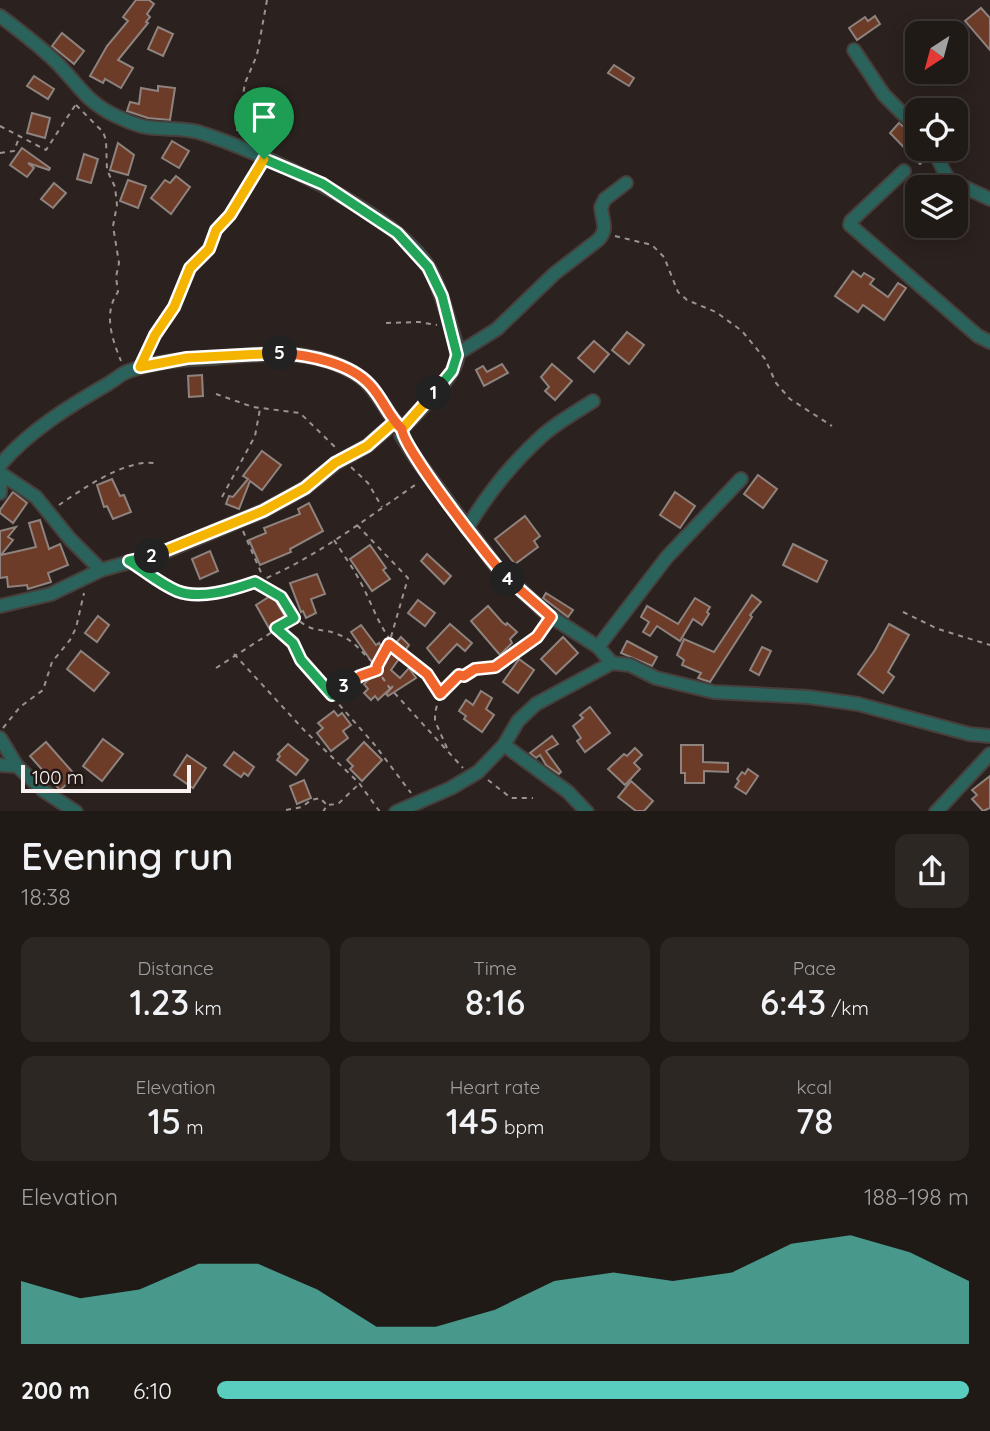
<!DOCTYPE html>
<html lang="en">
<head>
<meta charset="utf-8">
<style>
	:root { --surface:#201a17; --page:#2d2724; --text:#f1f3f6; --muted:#a2a1a1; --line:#3d3836; --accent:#59cebe }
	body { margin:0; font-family:Quicksand,sans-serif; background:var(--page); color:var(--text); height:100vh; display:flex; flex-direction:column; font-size:26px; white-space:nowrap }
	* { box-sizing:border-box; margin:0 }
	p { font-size:23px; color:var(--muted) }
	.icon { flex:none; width:38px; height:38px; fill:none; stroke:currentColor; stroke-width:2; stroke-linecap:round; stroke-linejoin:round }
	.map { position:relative; height:811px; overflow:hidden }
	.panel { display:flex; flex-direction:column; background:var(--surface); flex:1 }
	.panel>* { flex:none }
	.needle { width:46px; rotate:216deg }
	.tools { position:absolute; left:905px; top:21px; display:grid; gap:14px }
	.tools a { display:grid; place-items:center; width:63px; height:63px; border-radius:14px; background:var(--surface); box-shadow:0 4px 18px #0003,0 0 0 2px var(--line); font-size:35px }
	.scale { position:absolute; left:21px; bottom:18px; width:170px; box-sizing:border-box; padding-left:7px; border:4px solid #f8f1ef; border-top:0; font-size:19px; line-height:24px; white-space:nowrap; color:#f8f1ef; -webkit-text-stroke:5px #221916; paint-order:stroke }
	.pin { position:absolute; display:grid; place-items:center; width:60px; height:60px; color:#fff; margin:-72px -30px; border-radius:50% 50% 50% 0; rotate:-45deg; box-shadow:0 0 7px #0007 }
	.pin .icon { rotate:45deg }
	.km { position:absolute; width:35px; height:35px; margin:-18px; border-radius:50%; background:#222; color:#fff; font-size:19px; line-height:35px; text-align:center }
	.round { display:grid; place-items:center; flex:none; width:74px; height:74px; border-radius:14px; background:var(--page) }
	.headline { display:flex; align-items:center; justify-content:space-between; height:119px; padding:0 21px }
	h1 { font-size:38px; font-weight:600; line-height:52px }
	.metrics { display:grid; grid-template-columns:repeat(3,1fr); gap:10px; height:119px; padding:7px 21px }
	.metrics div { display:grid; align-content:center; border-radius:14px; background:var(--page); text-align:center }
	.metrics b { font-size:35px; font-weight:600 }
	.metrics small { font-size:19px; font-weight:400 }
	.metrics p { font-size:19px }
	.chart { height:196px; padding:14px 21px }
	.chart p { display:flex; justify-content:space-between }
	.chart svg { width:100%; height:126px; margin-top:7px; fill:var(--accent); opacity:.7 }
	ul { padding:0 21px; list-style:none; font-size:23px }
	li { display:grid; grid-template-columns:112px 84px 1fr; align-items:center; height:52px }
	li i { height:18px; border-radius:9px; background:var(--accent) }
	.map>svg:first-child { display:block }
</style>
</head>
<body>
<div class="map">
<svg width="990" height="812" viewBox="0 0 990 812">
	<rect width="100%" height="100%" fill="#2b221f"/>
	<g fill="#6d3c28" stroke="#8e837e" stroke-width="2">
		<polygon points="136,0 149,0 154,4 147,14 150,17 146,22 148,23 118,60 133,68 121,88 105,79 103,83 90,76 107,46 128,21 123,17"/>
		<polygon points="981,8 990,18 990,50 965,21"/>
		<polygon points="875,16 880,24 857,40 849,28 865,17 868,21"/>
		<polygon points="158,27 173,34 163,56 148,49"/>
		<polygon points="62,33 84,51 74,64 52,46"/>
		<polygon points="614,65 634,78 629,86 608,73"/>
		<polygon points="34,76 54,89 48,99 27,86"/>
		<polygon points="158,86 175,88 170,120 148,118 127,111 130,102 139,104 141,88 158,91"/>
		<polygon points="32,113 50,118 45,138 27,133"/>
		<polygon points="899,123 917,138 917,149 924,149 927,157 920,164 890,133"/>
		<polygon points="172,141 189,151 179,168 162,158"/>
		<polygon points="118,143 134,155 128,175 110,170"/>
		<polygon points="22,148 50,168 49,170 28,163 34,168 27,177 10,165"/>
		<polygon points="84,154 98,159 91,183 77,179"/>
		<polygon points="176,176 190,187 171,214 151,198 165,180 170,183"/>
		<polygon points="128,180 146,186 138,208 120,201"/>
		<polygon points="54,183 66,193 53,208 41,199"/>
		<polygon points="853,271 861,277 864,273 874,279 870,284 888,297 898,283 906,288 884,320 863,305 858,312 835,296"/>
		<polygon points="627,332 644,345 629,364 612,350"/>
		<polygon points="594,341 609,354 594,372 578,358"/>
		<polygon points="502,364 508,373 484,386 476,370 483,366 487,372"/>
		<polygon points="552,364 572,381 555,400 545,391 549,387 541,377"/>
		<polygon points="202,375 203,396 189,397 188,376"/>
		<polygon points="262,451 281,465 262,490 250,481 239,509 226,504 229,496 233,497 248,479 243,476"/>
		<polygon points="758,475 777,489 763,508 744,494"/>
		<polygon points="112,479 120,496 124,495 131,512 113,519 107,506 104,507 97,485"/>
		<polygon points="13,492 27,503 13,523 0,513 0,510"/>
		<polygon points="675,492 695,506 680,528 660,515"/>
		<polygon points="309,503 323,531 290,549 291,552 260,565 249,540 266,533 264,528 300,514 298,509"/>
		<polygon points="525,516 540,536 534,541 538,547 515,564 495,539"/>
		<polygon points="40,520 49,549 60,544 68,565 48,573 51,582 28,589 27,585 8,587 7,577 0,578 0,531 16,527 8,537 13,540 1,555 36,547 29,523"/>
		<polygon points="793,544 827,561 817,582 783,565"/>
		<polygon points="370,545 386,568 383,570 390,579 372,591 350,559"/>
		<polygon points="210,551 218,571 200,579 192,559"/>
		<polygon points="427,554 451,576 444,584 421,561"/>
		<polygon points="317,574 325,594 311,599 316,613 306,618 303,611 301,612 290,583"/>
		<polygon points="546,593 573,610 568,617 543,598"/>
		<polygon points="272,595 286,618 269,628 256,605"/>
		<polygon points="752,595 761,602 750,615 752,617 710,682 698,678 701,673 682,665 684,660 677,655 684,639 714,652"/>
		<polygon points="695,598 710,607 707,612 709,614 702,625 693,619 680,641 657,626 650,636 643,632 649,622 641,617 647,606 678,624"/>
		<polygon points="418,600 435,613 425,626 408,613"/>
		<polygon points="488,606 502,622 506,625 507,623 517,632 510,639 512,643 500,655 471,621"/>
		<polygon points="98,616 109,625 97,642 85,633"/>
		<polygon points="450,624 472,643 465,651 457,644 439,663 427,648"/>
		<polygon points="889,624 909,635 888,672 894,677 883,693 858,674 875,650"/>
		<polygon points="361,625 376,645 379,643 386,654 401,637 409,645 391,670 400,678 409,668 416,678 388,696 386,694 393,686 378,700 375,696 371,700 364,693 368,689 364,684 378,671 351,632"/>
		<polygon points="563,637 578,653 556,674 541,659"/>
		<polygon points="627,641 657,657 652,666 621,653"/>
		<polygon points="762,647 771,651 759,675 750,670"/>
		<polygon points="81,651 109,673 94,691 67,669"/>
		<polygon points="519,659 534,670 518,693 503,682"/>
		<polygon points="481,691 492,698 486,709 494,715 482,732 464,719 466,716 459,711 466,700 473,705"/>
		<polygon points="590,707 610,733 585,752 577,741 581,738 573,726 583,718 580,715"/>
		<polygon points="334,711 338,716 342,713 351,725 343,731 348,738 331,751 317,733 323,728 318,723"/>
		<polygon points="552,736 558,744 546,751 561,772 559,774 546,765 540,755 536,758 530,753"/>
		<polygon points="103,739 123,754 102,781 83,766"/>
		<polygon points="46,742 76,776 60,790 30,756"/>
		<polygon points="364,742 382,760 362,781 350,769 353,766 347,760"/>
		<polygon points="288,744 308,760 296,775 277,760 280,756 278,754"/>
		<polygon points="681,745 703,745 703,762 728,763 728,772 704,771 704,783 685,783 685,773 681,773"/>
		<polygon points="635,748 642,755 634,763 640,769 625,785 608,769 624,754 627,756"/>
		<polygon points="234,752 254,767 248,776 244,773 241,777 224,765"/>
		<polygon points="187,755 206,768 193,788 174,775"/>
		<polygon points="748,769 758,776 746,794 735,787 739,781 737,779 742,772 745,774"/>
		<polygon points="990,776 990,808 983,811 972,799 977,795 972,790"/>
		<polygon points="304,780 311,798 297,804 290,786"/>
		<polygon points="631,781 653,801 644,811 636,811 618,797"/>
	</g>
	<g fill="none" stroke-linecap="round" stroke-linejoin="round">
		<defs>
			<g id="minor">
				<path d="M 0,16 C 20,31 40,46 57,63 C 79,85 86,102 116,116 C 125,120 135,125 146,127 C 163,130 181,127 198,132 C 259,151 397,213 429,268 C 438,283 443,301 448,317 C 451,330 459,346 457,359 C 453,380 416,413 402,429 L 401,435 L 417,460 L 498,569 L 547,614 L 598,647 L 612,663"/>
				<polyline points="854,50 884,95 917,128"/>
				<polyline points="933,149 946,175 951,181 990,199"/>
				<polyline points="904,171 851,221 850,225 978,336 990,342"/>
				<path d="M 457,354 L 497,329 L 554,274 L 598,240 C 609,229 602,221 601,207 L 605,199 L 626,183"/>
				<path d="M 0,465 C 29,431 68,407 106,385 C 114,381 120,374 129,371 C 156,361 184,359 213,358 C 262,354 315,346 359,376 C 378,389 385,413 402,429"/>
				<polyline points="0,473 36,497 70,539 101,570"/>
				<polyline points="0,493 1,473"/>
				<path d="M 467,528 C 488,493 513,462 543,435 C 558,422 576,412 593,401"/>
				<polyline points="0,606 51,594 101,570 162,553 263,511 305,488 336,463 367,446 395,422"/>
				<polyline points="598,647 667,557 741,479"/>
				<polyline points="0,738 17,766"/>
				<polyline points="504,745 568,792 587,812"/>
				<polyline points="0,765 17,766 44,791 76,812"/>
				<polyline points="396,812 451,788 478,772 504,745 518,721 536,704 612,663 630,665 656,678 714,692 809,697 858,704 969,734 990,736"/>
				<polyline points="936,812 990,754"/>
			</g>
		</defs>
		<use href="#minor" stroke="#483f3c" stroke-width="16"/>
		<g stroke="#9b9390" stroke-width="2" stroke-dasharray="5 5" stroke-linecap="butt">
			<path d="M 76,105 L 103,132 L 106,140 L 107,170 L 115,187 L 117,205 L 113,226 L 119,263 L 116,277 L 118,292 C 103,313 112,339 121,361"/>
			<polyline points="0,126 46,150 76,104"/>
			<polyline points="237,131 245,83 257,55 267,0"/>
			<polyline points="0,153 14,151 19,138"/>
			<polyline points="615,236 652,245 664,257 678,292 687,300 716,312 742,331 765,359 776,383 790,399 832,426"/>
			<polyline points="386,323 419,322 437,325"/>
			<polyline points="146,354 155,335 174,307 190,268 209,249 217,230 230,215 258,169"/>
			<polyline points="216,394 253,407 300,413 337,449"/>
			<polyline points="351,467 368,483 382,507"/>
			<polyline points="222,497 255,436 260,409"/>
			<path d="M 59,505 C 84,488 124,460 154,463"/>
			<polyline points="357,525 408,578 389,644 377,666 377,670 389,687 463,768"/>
			<polyline points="243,531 263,577"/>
			<path d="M 334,540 C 343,554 353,568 361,583 C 371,602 377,621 389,638"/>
			<path d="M 145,571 C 156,578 169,589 182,592 C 254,609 361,521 418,483"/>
			<path d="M 256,583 C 265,588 277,592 284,600 C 292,609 294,618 305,625 C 316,632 326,629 337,634 C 355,640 362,654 376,665"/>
			<polyline points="903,612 938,629 990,645"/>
			<polyline points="276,628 293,644 305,666 374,744 411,793"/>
			<polyline points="389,644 427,674 439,693"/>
			<polyline points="234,654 304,730 359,783 380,812"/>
			<polyline points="216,668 294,618"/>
			<polyline points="333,695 360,676 376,670"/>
			<polyline points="3,728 20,707 43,690 52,662 70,640 76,628 84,593"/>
			<polyline points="447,748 435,721 435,713 440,694 459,675 464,675 475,669 495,667 537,637 546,627"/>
			<polyline points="488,780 511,798 533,798"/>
			<polyline points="286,810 302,807 311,800 320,798 326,804"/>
			<polyline points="323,812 327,805 338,804 359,784"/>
		</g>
		<use href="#minor" stroke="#2a635b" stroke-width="12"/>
	</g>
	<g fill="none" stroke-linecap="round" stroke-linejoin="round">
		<defs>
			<polyline id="split-1" points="264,159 323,184 397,233 428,267 442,296 457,355 452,371 434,393"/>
			<polyline id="split-2" points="152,556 263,511 305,488 335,463 367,446 394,422 402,429 434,393"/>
			<path id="split-3" d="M 152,556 L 129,561 C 144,570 160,584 177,591 C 200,600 232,590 255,582 L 281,597 L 294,618 L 276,628 L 293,643 L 301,660 L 332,695 L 344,686"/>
			<polyline id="split-4" points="344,686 360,676 377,670 377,666 389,644 427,674 440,694 459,675 464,676 475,669 495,667 537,637 551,617 508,579"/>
			<path id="split-5" d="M 280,353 C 309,355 350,363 370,385 C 383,399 388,416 402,429 C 401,446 491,562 508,579"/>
			<polyline id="split-6" points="264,159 230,215 216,230 209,249 190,268 174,307 155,335 140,367 187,358 280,353"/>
		</defs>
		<use href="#split-1" stroke="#fff" stroke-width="14"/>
		<use href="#split-2" stroke="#fff" stroke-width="14"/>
		<use href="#split-3" stroke="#fff" stroke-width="14"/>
		<use href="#split-4" stroke="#fff" stroke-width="14"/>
		<use href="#split-5" stroke="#fff" stroke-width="14"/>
		<use href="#split-6" stroke="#fff" stroke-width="14"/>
		<use href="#split-1" stroke="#22a559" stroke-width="9"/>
		<use href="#split-2" stroke="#f5b400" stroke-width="9"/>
		<use href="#split-3" stroke="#22a559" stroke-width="9"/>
		<use href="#split-4" stroke="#f0652b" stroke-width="9"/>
		<use href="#split-5" stroke="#f0652b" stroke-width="9"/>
		<use href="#split-6" stroke="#f5b400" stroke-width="9"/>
	</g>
</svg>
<div class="tools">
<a><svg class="needle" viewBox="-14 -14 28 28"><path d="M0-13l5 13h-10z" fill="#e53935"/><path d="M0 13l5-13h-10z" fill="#a2a1a1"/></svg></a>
<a><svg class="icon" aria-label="locate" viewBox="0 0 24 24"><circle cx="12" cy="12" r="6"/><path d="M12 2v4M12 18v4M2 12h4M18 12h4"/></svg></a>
<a><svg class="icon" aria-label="layers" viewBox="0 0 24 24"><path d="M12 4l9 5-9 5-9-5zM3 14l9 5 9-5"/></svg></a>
</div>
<div class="scale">100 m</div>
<div class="pin" style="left:264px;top:159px;background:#1e9e55"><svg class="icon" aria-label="arrive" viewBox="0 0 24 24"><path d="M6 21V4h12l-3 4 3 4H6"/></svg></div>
<b class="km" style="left:434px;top:393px">1</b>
<b class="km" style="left:152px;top:556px">2</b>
<b class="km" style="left:344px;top:686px">3</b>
<b class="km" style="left:508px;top:579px">4</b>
<b class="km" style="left:280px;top:353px">5</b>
</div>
<section class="panel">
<div class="headline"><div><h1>Evening run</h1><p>18:38</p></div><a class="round"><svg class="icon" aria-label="share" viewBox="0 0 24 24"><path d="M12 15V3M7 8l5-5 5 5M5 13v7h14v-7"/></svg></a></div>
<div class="metrics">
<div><p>Distance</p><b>1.23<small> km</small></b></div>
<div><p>Time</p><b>8:16</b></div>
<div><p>Pace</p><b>6:43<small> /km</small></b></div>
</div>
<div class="metrics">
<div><p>Elevation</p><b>15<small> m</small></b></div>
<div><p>Heart rate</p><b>145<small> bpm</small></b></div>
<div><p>kcal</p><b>78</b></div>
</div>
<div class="chart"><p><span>Elevation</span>188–198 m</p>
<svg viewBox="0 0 160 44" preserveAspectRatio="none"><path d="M0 44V22L10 28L20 25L30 16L40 16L50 25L60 38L70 38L80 32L90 22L100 19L110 22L120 19L130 9L140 6L150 12L160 22V44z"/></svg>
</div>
<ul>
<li><b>200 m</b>6:10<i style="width:100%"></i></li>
</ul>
</section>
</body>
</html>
